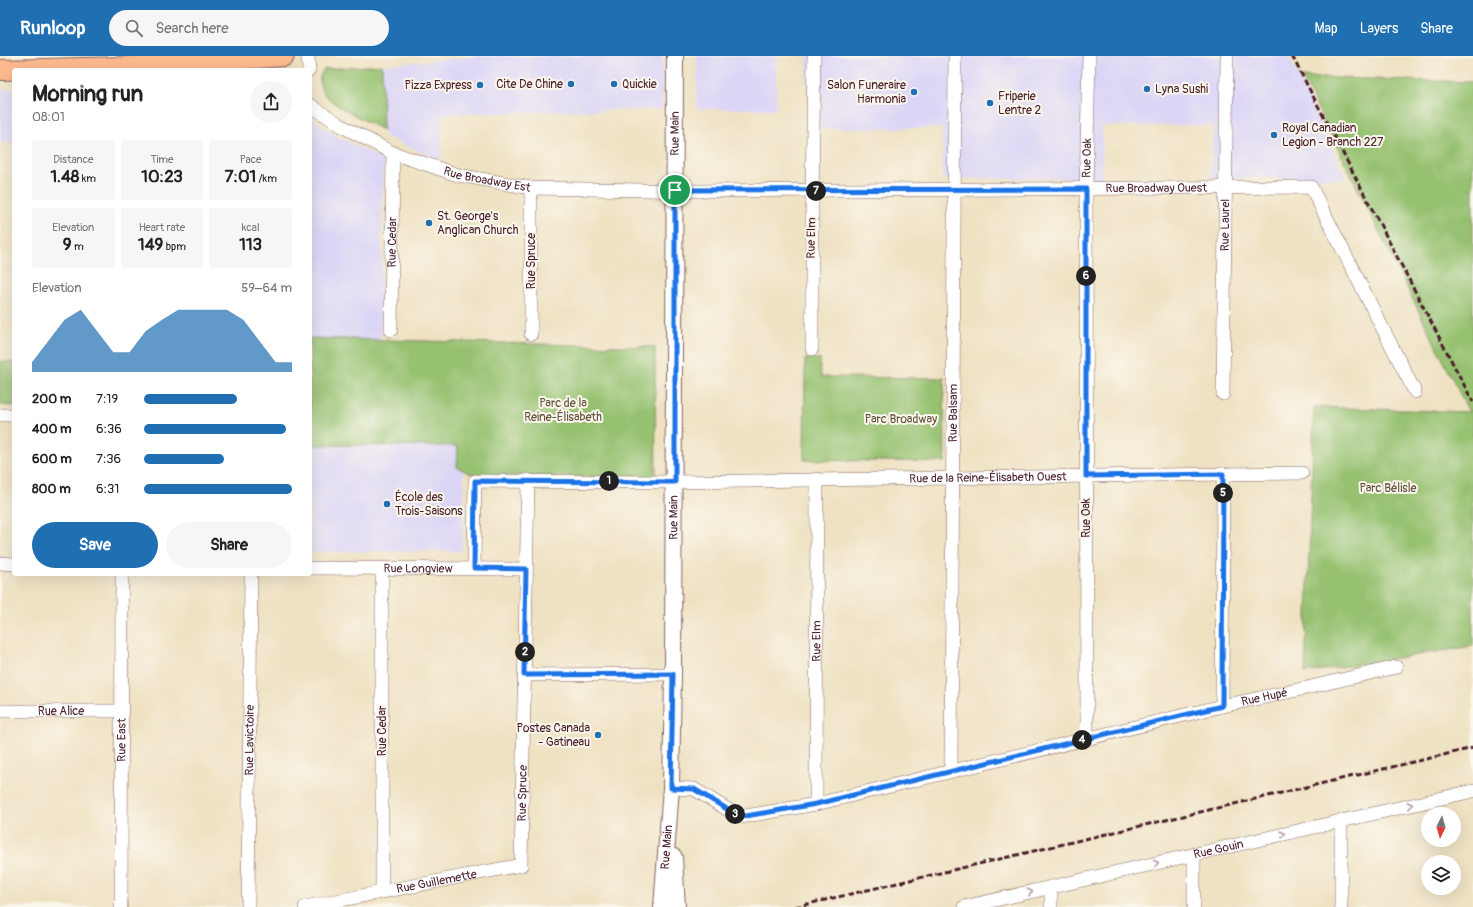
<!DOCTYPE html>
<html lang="en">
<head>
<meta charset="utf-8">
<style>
	:root { --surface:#fff; --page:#f6f6f6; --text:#222; --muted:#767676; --accent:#1f6fb2 }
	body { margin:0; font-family:Pangolin,sans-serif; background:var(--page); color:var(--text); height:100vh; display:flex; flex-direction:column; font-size:15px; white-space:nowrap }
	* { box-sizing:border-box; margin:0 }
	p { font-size:13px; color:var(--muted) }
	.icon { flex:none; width:22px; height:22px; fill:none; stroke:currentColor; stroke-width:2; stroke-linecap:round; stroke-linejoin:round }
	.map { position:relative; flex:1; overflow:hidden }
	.sheet { position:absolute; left:12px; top:12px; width:300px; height:508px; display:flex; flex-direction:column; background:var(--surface); border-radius:4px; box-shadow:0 4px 16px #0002 }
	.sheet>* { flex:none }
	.needle { width:26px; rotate:185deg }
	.tools { position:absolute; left:1421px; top:751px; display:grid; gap:8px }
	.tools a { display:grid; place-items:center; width:40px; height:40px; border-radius:50%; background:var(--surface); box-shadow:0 4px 16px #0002; font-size:20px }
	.pin { position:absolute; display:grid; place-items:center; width:34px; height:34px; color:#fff; margin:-17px; border:2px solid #fff; border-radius:50%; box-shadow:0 1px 4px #0007 }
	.km { position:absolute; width:20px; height:20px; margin:-10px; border-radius:50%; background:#222; color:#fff; font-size:11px; line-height:20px; text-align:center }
	.round { display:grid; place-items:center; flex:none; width:42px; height:42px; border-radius:21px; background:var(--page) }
	.overview { display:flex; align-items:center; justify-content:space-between; height:68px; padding:0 20px }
	h1 { font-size:22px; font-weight:700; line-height:30px }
	.figures { display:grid; grid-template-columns:repeat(3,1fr); gap:6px; height:68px; padding:4px 20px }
	.figures div { display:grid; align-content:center; border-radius:4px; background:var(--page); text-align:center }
	.figures b { font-size:17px; font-weight:700 }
	.figures small { font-size:11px; font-weight:400 }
	.figures p { font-size:11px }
	.chart { height:112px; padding:8px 20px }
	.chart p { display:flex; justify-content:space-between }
	.chart svg { width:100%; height:72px; margin-top:4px; fill:var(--accent); opacity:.7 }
	.button { display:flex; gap:8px; margin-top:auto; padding:8px 20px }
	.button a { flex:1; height:46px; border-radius:24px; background:var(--accent); color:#fff; font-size:16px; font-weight:700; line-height:46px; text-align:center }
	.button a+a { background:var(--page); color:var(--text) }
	ul { padding:0 20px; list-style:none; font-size:13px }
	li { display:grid; grid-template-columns:64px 48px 1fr; align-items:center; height:30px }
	li i { height:10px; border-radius:5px; background:var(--accent) }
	header { display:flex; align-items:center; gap:24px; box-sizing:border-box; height:56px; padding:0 20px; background:var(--accent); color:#fff }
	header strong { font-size:19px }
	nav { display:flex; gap:22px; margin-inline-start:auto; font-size:14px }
	.search { width:280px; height:36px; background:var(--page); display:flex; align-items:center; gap:10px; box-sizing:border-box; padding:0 14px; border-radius:22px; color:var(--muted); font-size:15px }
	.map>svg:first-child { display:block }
</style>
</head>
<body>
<header>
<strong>Runloop</strong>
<div class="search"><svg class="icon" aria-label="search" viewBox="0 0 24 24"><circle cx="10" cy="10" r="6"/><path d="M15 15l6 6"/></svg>Search here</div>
<nav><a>Map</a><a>Layers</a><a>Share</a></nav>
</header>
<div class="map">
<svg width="1473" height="851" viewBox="0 0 1473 851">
	<rect width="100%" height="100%" fill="#fbf7ec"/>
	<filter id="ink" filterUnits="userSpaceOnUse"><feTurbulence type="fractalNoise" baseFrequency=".025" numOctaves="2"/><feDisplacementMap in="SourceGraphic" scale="8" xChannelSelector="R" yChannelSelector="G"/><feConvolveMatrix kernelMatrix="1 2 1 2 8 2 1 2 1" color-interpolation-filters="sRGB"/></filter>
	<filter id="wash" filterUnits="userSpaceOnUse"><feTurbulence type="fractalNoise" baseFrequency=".012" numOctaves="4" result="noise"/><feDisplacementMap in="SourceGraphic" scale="16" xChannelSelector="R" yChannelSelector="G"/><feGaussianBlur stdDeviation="0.9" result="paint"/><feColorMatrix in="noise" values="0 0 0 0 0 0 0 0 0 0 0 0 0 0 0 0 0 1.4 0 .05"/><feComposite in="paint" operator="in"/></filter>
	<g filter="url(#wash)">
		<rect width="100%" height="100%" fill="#efe2c3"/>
		<g fill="#dcd6f6">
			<polygon points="482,0 663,0 662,53 441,58 441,104 406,90 383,79 382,9"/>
			<rect x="697" y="0" width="79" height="53"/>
			<polygon points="807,0 1289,0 1346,123 1211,122 1213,69 1102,70 1102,122 943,123 942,72 809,73"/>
			<polygon points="14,33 14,87 0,87 0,34"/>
			<polygon points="310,61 338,81 383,103 381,284 310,282"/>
			<polygon points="310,389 458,390 457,411 464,415 462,495 310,496"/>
		</g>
		<g fill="#95c16f" stroke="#70704d">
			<path d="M 382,9 L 383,74 C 368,66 335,51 325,39 C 319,32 317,19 325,13 Z"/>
			<polygon points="1302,21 1473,26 1473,590 1305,617 1314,351 1469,356"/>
			<polygon points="310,282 655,291 656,422 473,419 457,411 458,390 310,389"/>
			<polygon points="805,303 820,303 821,321 944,322 945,406 804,404"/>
			<polygon points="0,305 14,306 14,350 0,349"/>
		</g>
	</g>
	<g filter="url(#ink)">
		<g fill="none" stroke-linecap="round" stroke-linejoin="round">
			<defs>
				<g id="minor">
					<polyline points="308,0 309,14"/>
					<path id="s1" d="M 310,49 L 342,70 L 393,97 L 458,119 L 531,132 L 699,135 L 1311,131 L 1415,336"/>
					<polyline points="531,132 531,278"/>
					<path id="s2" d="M 391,274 L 393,97"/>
					<polyline points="812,293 812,146 814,0"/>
					<path id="s3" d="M 1223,338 L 1227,0"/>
					<polyline points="0,359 14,359"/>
					<polyline points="0,507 14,508"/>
					<path id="s4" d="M 310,512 L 526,513"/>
					<path id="s5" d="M 474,512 L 475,425 L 675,426 L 1302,417"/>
					<polyline points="524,619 673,618"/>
					<polyline points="1222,650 1223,418"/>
					<path id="s6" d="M 0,655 L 122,655"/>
					<path id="s7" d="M 1087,683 L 1086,133 L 1089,0"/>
					<path id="s8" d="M 951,714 L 955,0"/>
					<path id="s9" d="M 671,732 L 694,733 L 740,761 L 816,748 L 1222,650 L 1302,633 L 1396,611"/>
					<path id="s10" d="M 816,748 L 817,423"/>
					<polyline points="1051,831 1051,851"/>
					<polyline points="382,836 382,513"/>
					<path id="s11" d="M 121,851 L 122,518"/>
					<path id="s12" d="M 248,851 L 251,518"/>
					<path id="s13" d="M 305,851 L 521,809 L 528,424"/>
					<path id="s14" d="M 964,851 L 1473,735"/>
					<polyline points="1194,851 1194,798"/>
					<polyline points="1341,851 1341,765"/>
				</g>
				<g id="tertiary">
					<polyline points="674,801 677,851"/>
					<path id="s15" d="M 662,851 L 671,732 L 673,618 L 675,0"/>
				</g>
				<polyline id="primary" points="0,14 123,11 284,0"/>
			</defs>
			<use href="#minor" stroke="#846360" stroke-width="14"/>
			<use href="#tertiary" stroke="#846360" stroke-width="18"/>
			<use href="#primary" stroke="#846360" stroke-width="22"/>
			<use href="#minor" stroke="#fff" stroke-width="13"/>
			<use href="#tertiary" stroke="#fff" stroke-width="16"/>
			<use href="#primary" stroke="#fcba8e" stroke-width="20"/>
			<g stroke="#4a1f2b" stroke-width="3" stroke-dasharray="6 3" stroke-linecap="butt">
				<polyline points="1292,0 1473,346"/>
				<polyline points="795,851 1473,692"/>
			</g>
		</g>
		<defs><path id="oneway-chevron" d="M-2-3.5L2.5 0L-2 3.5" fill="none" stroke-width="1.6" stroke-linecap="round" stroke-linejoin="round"/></defs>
		<g stroke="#ae9aa0">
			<use href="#oneway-chevron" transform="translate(1410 749) rotate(-13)"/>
			<use href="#oneway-chevron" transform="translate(1283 778) rotate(-13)"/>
			<use href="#oneway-chevron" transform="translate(1156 807) rotate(-13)"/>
			<use href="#oneway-chevron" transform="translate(1030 836) rotate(-13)"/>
		</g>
	</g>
	<g fill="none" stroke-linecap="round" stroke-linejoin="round" filter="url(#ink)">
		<defs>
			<polygon id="route" points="1086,133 1086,420 1223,418 1222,650 816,748 740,761 694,733 671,732 673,618 524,619 526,513 474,512 475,425 675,426 675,134"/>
		</defs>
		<use href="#route" stroke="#fff" stroke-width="8"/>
		<use href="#route" stroke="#1a73e8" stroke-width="5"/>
	</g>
	<g fill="#1f6fb2" stroke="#fbf7ec" stroke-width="1.5">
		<circle cx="571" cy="28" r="4"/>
		<circle cx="614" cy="28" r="4"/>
		<circle cx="480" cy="29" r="4"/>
		<circle cx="1147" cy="33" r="4"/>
		<circle cx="914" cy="36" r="4"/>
		<circle cx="990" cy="47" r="4"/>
		<circle cx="1274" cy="79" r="4"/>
		<circle cx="429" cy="167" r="4"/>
		<circle cx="387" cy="448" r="4"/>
		<circle cx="598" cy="679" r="4"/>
	</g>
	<g text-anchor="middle" stroke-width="4" stroke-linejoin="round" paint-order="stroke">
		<g font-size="12" fill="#4a1f2b" stroke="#fbf7ec" text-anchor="start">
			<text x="563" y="32" text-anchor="end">Cite De Chine</text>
			<text x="622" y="32">Quickie</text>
			<text x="472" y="33" text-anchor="end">Pizza Express</text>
			<text x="906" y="33" text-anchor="end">Salon Funeraire<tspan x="906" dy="14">Harmonia</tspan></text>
			<text x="1155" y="37">Lyna Sushi</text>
			<text x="998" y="44">Friperie<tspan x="998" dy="14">Lentre 2</tspan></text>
			<text x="1282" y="76">Royal Canadian<tspan x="1282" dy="14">Legion - Branch 227</tspan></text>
			<text x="437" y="164">St. George's<tspan x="437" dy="14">Anglican Church</tspan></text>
			<text x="395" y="445">École des<tspan x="395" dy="14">Trois-Saisons</tspan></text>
			<text x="590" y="676" text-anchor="end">Postes Canada<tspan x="590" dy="14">- Gatineau</tspan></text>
		</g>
		<g font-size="12" fill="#4a1f2b" stroke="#fbf7ec">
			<text dy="4" stroke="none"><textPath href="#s15" startOffset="774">Rue Main</textPath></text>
			<text dy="4" stroke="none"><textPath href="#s7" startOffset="581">Rue Oak</textPath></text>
			<text dy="4" stroke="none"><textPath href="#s1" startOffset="194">Rue Broadway Est</textPath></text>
			<text dy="4" stroke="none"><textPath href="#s1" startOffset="864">Rue Broadway Ouest</textPath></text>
			<text dy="4" stroke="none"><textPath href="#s3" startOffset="169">Rue Laurel</textPath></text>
			<text transform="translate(811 182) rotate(-89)" y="4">Rue Elm</text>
			<text dy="4" stroke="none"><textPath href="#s2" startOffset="88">Rue Cedar</textPath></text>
			<text transform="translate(531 205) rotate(-90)" y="4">Rue Spruce</text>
			<text dy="4" stroke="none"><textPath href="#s8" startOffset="357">Rue Balsam</textPath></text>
			<text dy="4" stroke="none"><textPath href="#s5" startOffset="600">Rue de la Reine-Élisabeth Ouest</textPath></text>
			<text dy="4" stroke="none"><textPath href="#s15" startOffset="390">Rue Main</textPath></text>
			<text transform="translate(1086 462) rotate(-90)" y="4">Rue Oak</text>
			<text dy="4" stroke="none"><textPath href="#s4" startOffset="108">Rue Longview</textPath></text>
			<text dy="4" stroke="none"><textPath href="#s10" startOffset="163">Rue Elm</textPath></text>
			<text dy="4" stroke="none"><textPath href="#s9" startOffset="615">Rue Hupé</textPath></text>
			<text dy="4" stroke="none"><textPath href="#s6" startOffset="61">Rue Alice</textPath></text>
			<text transform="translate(382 675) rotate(-90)" y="4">Rue Cedar</text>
			<text dy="4" stroke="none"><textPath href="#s11" startOffset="167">Rue East</textPath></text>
			<text dy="4" stroke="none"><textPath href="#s12" startOffset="167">Rue Lavictoire</textPath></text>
			<text dy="4" stroke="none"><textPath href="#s13" startOffset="292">Rue Spruce</textPath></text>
			<text dy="4" stroke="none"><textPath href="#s15" startOffset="60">Rue Main</textPath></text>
			<text dy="4" stroke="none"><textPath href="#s14" startOffset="261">Rue Gouin</textPath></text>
			<text dy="4" stroke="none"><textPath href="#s13" startOffset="134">Rue Guillemette</textPath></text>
		</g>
		<g font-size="12" fill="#60503f" stroke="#fbf7ec">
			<text x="563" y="351">Parc de la<tspan x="563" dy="14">Reine-Élisabeth</tspan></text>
			<text x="901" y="367">Parc Broadway</text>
			<text x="1388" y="436">Parc Bélisle</text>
		</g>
	</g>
</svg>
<div class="tools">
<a><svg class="needle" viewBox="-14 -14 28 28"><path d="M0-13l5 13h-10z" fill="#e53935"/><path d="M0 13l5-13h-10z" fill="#767676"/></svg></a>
<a><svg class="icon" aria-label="layers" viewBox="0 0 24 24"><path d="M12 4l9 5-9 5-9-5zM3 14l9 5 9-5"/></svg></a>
</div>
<div class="pin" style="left:675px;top:134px;background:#1e9e55"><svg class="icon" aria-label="arrive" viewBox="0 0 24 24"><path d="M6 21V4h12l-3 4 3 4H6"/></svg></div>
<b class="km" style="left:609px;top:425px">1</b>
<b class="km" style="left:525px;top:596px">2</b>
<b class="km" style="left:735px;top:758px">3</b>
<b class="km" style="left:1082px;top:684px">4</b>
<b class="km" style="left:1223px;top:437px">5</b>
<b class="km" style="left:1086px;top:220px">6</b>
<b class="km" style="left:816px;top:135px">7</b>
<section class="sheet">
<div class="overview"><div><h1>Morning run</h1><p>08:01</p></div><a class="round"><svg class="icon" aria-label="share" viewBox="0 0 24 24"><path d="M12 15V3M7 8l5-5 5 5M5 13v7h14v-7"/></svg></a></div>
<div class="figures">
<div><p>Distance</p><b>1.48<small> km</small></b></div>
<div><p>Time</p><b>10:23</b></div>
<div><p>Pace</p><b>7:01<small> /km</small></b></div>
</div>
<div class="figures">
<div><p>Elevation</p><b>9<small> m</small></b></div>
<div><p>Heart rate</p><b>149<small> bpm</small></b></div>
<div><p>kcal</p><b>113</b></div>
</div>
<div class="chart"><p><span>Elevation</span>59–64 m</p>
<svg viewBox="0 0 160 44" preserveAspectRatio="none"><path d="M0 44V38L10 25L20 12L30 6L40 19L50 32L60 32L70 19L80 12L90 6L100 6L110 6L120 6L130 12L140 25L150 38L160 38V44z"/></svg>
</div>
<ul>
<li><b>200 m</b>7:19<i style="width:63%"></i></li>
<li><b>400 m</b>6:36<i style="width:96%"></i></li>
<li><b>600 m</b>7:36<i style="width:54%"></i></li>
<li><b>800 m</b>6:31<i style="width:100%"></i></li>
</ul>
<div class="button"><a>Save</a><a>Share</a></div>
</section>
</div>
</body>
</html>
